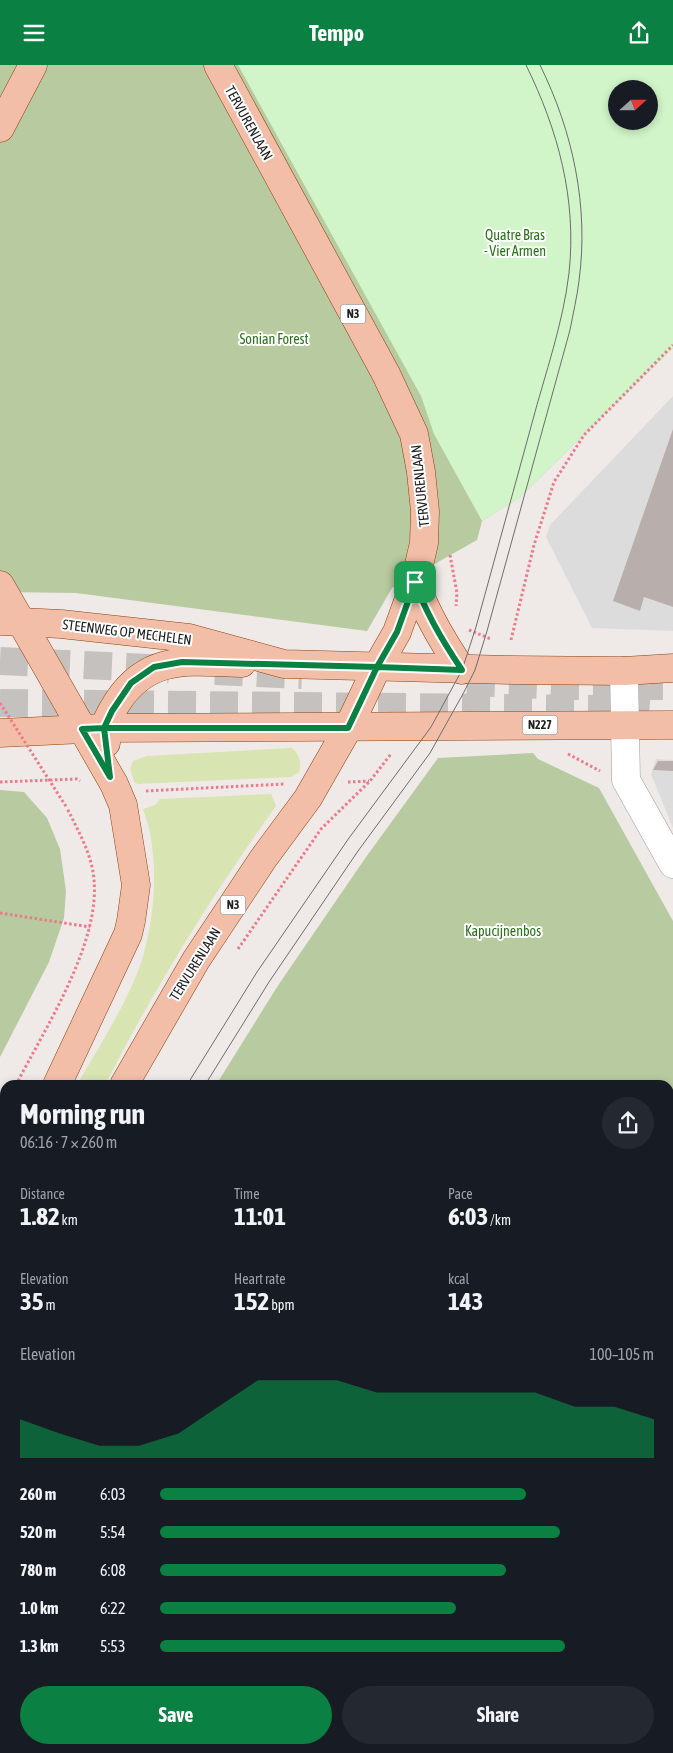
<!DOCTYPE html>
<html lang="en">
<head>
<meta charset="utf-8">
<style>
	:root { --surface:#171b24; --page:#242831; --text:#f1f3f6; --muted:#9ea1a6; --accent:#0b8043 }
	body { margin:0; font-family:"Asap Condensed",sans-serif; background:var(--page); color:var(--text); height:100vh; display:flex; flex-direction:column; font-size:19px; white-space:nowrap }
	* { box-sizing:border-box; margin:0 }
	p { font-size:16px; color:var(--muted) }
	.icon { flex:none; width:28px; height:28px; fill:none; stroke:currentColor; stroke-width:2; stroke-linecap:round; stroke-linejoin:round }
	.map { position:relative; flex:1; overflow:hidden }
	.drawer { position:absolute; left:0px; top:1015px; width:674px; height:674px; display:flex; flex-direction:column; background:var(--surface); border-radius:15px 15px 0 0; box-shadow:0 2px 8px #0003 }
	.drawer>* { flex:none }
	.needle { width:32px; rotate:69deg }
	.fabs { position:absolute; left:608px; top:15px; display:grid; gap:10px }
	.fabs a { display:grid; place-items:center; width:50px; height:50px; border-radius:50%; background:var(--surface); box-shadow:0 2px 8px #0003; font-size:25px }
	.pin { position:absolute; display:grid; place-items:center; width:42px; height:42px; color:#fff; margin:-21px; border-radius:10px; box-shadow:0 2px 8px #0006 }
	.round { display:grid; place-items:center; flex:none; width:52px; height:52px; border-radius:26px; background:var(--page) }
	.head { display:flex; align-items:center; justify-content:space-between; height:85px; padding:0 20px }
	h1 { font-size:28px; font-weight:700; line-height:38px }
	.stats { display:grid; grid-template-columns:repeat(3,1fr); gap:8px; height:85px; padding:5px 20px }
	.stats div { display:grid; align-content:center }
	.stats b { font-size:25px; font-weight:700 }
	.stats small { font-size:14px; font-weight:400 }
	.stats p { font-size:14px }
	.chart { height:140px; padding:10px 20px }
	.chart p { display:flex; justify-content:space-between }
	.chart svg { width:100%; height:90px; margin-top:5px; fill:var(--accent); opacity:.7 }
	.cta { display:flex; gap:10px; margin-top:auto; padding:10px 20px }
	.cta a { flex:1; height:58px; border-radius:30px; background:var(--accent); color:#fff; font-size:20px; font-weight:700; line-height:58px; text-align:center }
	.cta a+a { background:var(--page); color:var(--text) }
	ul { padding:0 20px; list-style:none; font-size:16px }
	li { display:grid; grid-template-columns:80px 60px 1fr; align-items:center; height:38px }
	li i { height:12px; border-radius:6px; background:var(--accent) }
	header { display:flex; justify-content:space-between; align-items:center; height:65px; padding:0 20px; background:var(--accent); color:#fff; font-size:22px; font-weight:700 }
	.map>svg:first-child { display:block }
</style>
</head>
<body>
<header><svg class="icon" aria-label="menu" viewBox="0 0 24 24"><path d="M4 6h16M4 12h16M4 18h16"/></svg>Tempo<svg class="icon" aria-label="share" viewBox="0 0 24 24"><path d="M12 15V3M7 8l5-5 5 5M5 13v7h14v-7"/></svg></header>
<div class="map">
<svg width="673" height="1688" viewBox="0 0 673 1688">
	<rect width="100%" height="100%" fill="#efeae7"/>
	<g fill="#dddcdd">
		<polygon points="673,331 673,566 592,563 546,472 550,460"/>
		<polygon points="656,694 673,695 673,763 651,709"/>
	</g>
	<g fill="#d8e4b2">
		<path d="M 291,683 C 299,687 302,699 299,707 L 291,712 L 138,719 L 134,717 L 130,703 L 133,696 L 147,691 Z"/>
		<path d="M 271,729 L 276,741 C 212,830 155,922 105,1020 L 77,1020 C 99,981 126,941 141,898 C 153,860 158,813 151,774 C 150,764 146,754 143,744 L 155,740 L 160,734 Z"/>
		<polygon points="5,1165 5,1231 0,1243 0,1176"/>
	</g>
	<g fill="#b8ca9f" fill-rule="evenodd">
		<path d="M 0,0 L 673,0 L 673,283 L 519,433 L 482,456 L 477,475 L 392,523 L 367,566 L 76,528 L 0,527 ZM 616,24 L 649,24 L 649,56 L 616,56 Z"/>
		<polygon points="533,688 538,694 599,723 673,856 673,1688 0,1688 0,1542 5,1521 5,1684 669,1684 669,1020 216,1020 277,922 366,792 438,693"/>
		<polygon points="0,725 24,727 47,753 60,784 66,826 64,853 49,897 0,992"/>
	</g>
	<path fill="#d1f4c8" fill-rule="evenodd" d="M 238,0 L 673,0 L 673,283 L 519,433 L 482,456 L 434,369 L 421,331 ZM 616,24 L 649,24 L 649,56 L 616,56 Z"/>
	<g fill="#b8afac">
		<polygon points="673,364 673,542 644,532 640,546 613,536"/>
		<polygon points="658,696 673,696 673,706 653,705"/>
	</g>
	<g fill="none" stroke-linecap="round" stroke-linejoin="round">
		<g stroke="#c5c1bf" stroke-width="28" stroke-dasharray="28 14" stroke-linecap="butt">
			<polyline points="0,596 169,604"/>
			<polyline points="215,606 302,610"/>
			<polyline points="467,617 569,621 673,621"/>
			<polyline points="0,638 593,644 649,649"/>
		</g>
		<defs>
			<polyline id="tertiary" points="624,606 626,715 673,799"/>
			<g id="primary">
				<polyline points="0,63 33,0"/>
				<path d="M 415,517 C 426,549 443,577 462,605"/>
				<polyline points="0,520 114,719 123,740 136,820 131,856 128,869 57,1020"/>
				<polyline points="0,556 61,559 189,573 284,599 513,605 624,606 673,603"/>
				<polyline points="0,668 104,663 673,660"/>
				<path d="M 106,678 C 103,659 108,652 118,636 C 150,588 192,597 242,598"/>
				<polyline points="124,1020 196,895 263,794 308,733 348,663 377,602 397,567 415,517 424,478 425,446 421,407 414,369 386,309 218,0"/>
				<polyline points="0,1132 5,1122"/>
				<polyline points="0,1286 5,1273"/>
			</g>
		</defs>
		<use href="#tertiary" stroke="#9c9c9c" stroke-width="29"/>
		<use href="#primary" stroke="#8c410f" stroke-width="29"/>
		<g stroke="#ec7a8d" stroke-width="3" stroke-dasharray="2.5 2.5" stroke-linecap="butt">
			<polyline points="450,490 457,528 456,541"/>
			<polyline points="469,565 491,574"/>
			<polyline points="511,575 534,480 554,417 584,370 673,280"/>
			<polyline points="568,689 600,706"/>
			<polyline points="0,717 77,714 80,716"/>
			<polyline points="348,717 369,716"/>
			<polyline points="146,726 284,719"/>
			<polyline points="0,848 90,862"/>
			<polyline points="238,884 321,764 370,716 391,689"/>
			<path d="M 16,1020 C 45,963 100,879 94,815 C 92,789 78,766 67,743"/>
			<polyline points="0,1052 5,1042"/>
			<polyline points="0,1342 5,1327"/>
		</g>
		<use href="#tertiary" stroke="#fff" stroke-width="28"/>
		<use href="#primary" stroke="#f3bea8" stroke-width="28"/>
		<g stroke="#6d6d6d" stroke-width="1">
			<path d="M 187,1020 L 257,907 L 349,773 L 431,662 L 462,605 L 476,562 C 495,494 513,426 532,358 C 545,309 563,259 569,208 C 577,134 558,65 526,0"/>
			<path d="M 205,1020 L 269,917 L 358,786 L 430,688 L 464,627 L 475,605 L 487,566 L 570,265 C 573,249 577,232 579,216 C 589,141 573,67 540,0"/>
			<polyline points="0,1459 5,1445"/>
			<polyline points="0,1500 5,1486"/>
		</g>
		<polyline stroke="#ec7a8d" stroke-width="3" stroke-dasharray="2.5 2.5" stroke-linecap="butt" points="0,638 67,743"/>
	</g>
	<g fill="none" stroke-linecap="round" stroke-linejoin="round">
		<defs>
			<path id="route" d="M 415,517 L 397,567 L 377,602 L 182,597 L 154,602 L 131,618 L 112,646 L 104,663 L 110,712 L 82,664 L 104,663 L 348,663 L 377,602 L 462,605 C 443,577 426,549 415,517"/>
		</defs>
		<use href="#route" stroke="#fff" stroke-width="10"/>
		<use href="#route" stroke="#0b8043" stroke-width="6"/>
	</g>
	<g text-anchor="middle" stroke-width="4" stroke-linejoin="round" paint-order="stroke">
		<g fill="#fff" stroke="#626262" stroke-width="1">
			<rect x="340.5" y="239.5" width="25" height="19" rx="4"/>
			<rect x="522.5" y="650.5" width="35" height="19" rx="4"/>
			<rect x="220.5" y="830.5" width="25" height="19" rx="4"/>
		</g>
		<g font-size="12" font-weight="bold" fill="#1f1f1f">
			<text x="353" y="253">N3</text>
			<text x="540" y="664">N227</text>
			<text x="233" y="844">N3</text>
		</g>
		<g font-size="14" fill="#1f1f1f" stroke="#fff">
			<text transform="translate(249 58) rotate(61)" y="5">TERVURENLAAN</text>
			<text transform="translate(420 421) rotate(-96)" y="5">TERVURENLAAN</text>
			<text transform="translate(127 567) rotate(7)" y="5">STEENWEG OP MECHELEN</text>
			<text transform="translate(195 899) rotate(-58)" y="5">TERVURENLAAN</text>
		</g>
		<g font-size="14" fill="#287417" stroke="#fff">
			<text x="515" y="175">Quatre Bras<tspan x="515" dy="16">- Vier Armen</tspan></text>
			<text x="274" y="279">Sonian Forest</text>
			<text x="503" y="871">Kapucijnenbos</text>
		</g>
	</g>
</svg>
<div class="fabs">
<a><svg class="needle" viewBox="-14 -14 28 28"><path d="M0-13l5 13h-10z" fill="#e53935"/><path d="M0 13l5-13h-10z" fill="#9ea1a6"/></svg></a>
</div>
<div class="pin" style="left:415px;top:517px;background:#1e9e55"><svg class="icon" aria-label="arrive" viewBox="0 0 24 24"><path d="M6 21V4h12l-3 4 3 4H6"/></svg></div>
<section class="drawer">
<div class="head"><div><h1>Morning run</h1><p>06:16 · 7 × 260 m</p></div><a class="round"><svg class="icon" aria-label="share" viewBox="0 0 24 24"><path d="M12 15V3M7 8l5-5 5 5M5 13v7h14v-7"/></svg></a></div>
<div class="stats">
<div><p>Distance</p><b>1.82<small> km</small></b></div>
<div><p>Time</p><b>11:01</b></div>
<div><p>Pace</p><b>6:03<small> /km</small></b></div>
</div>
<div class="stats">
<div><p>Elevation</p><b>35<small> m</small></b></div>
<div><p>Heart rate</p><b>152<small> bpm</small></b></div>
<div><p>kcal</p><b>143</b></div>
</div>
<div class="chart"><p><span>Elevation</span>100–105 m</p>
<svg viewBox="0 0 160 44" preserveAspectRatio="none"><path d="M0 44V25L10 32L20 38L30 38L40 32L50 19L60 6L70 6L80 6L90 12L100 12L110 12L120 12L130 12L140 19L150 19L160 25V44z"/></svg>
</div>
<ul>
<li><b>260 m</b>6:03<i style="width:74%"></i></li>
<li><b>520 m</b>5:54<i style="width:81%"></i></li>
<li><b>780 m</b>6:08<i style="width:70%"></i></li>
<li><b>1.0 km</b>6:22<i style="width:60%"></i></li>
<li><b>1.3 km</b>5:53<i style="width:82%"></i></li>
</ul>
<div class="cta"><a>Save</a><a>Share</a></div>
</section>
</div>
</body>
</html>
